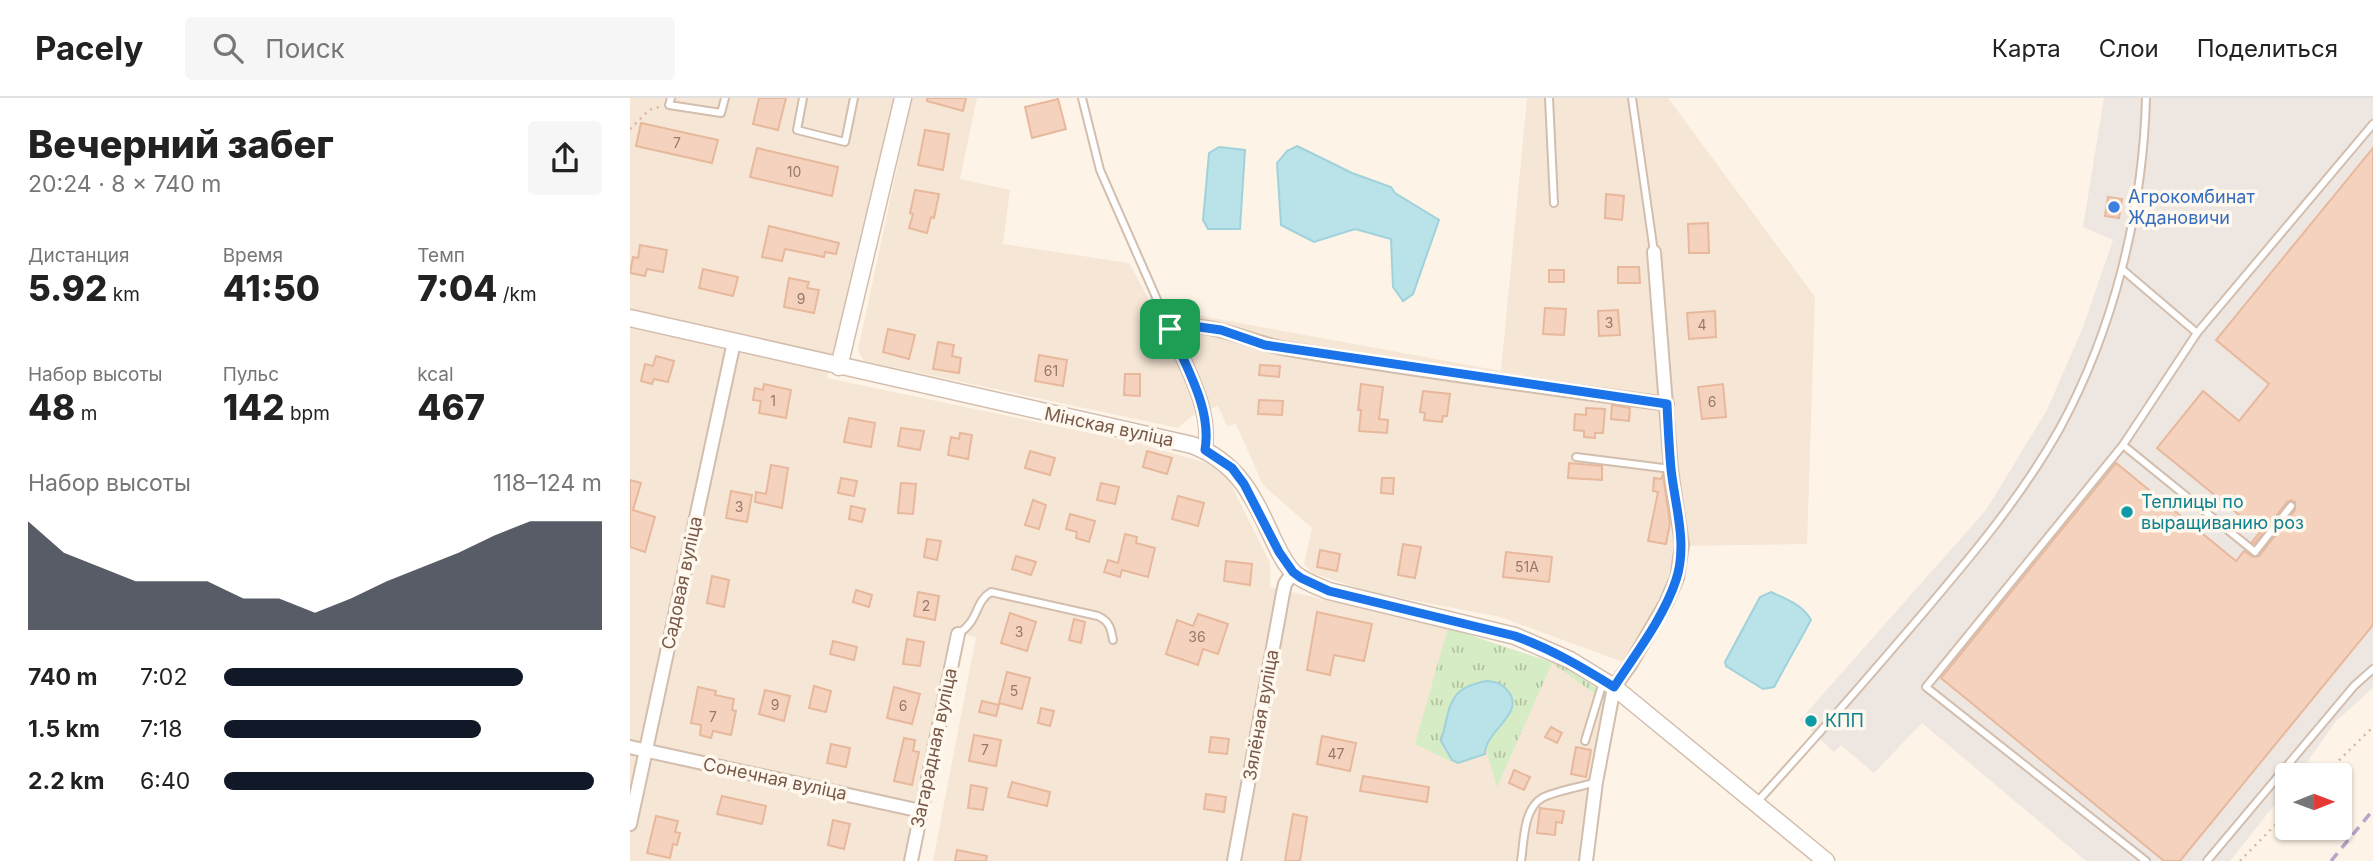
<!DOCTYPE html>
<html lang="ru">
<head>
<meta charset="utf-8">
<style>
	:root { --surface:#fff; --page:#f6f6f6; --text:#222; --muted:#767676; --line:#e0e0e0; --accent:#111827 }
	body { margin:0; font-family:Inter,sans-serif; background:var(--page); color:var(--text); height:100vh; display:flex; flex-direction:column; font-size:26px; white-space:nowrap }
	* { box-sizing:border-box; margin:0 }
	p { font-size:23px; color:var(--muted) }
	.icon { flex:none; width:38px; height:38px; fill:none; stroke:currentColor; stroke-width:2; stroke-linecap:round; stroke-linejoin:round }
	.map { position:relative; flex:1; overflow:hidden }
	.side { display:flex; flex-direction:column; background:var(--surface); width:630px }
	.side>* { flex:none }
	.needle { width:46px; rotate:89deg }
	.controls { position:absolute; left:1645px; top:665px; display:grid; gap:14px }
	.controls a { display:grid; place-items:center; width:77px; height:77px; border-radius:7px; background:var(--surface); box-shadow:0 2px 5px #0004; font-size:35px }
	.pin { position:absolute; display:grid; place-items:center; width:60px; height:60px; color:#fff; margin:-30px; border-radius:14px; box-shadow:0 4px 10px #0006 }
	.round { display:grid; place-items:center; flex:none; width:74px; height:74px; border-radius:7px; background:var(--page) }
	.overview { display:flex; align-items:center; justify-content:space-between; height:119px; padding:0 28px }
	h1 { font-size:38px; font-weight:800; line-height:52px }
	.metrics { display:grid; grid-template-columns:repeat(3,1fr); gap:10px; height:119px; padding:7px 28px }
	.metrics div { display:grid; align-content:center }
	.metrics b { font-size:35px; font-weight:800 }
	.metrics small { font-size:19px; font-weight:400 }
	.metrics p { font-size:19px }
	.chart { height:196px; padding:14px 28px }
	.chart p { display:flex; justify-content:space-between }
	.chart svg { width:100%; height:126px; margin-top:7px; fill:var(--accent); opacity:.7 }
	ul { padding:0 28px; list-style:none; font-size:23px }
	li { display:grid; grid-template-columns:112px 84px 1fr; align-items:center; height:52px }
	li i { height:18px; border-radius:9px; background:var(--accent) }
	header { display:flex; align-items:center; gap:42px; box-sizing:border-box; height:98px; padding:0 35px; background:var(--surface); border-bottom:2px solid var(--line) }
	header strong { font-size:33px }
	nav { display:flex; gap:38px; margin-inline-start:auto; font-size:24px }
	.search { width:490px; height:63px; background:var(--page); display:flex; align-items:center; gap:18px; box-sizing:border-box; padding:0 24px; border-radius:7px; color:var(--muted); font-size:26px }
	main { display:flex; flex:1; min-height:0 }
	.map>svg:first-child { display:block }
</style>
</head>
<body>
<header>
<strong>Pacely</strong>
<div class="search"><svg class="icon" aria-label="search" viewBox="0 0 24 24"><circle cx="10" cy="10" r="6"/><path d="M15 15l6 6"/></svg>Поиск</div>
<nav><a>Карта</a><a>Слои</a><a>Поделиться</a></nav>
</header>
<main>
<section class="side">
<div class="overview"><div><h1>Вечерний забег</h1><p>20:24 · 8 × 740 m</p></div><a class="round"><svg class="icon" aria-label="share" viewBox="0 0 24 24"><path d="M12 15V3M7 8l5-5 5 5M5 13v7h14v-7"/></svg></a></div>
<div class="metrics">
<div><p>Дистанция</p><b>5.92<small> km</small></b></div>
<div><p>Время</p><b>41:50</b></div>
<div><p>Темп</p><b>7:04<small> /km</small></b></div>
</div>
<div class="metrics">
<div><p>Набор высоты</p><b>48<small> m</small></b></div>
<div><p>Пульс</p><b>142<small> bpm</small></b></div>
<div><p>kcal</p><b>467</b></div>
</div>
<div class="chart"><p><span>Набор высоты</span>118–124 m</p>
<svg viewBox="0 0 160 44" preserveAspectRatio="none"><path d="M0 44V6L10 17L20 22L30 27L40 27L50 27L60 33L70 33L80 38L90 33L100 27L110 22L120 17L130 11L140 6L150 6L160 6V44z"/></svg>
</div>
<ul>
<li><b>740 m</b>7:02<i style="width:79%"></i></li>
<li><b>1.5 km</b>7:18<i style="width:68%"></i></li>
<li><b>2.2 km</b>6:40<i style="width:98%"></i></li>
</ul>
</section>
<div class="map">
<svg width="1743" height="763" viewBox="0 0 1743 763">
	<defs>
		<pattern id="grass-tufts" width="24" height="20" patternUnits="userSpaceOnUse" patternTransform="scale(1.75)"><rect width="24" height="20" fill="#d5ecc4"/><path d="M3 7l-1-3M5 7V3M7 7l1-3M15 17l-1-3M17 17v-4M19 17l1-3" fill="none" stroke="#b2c2a1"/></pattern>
	</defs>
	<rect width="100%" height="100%" fill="#fdf4e7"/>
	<g fill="#f6e6d5">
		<polygon points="0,0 264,0 197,280 507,345 573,364 586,370 599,382 640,465 640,489 818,530 922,565 969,599 976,608 957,706 949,763 303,763 346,539 320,534 273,763 0,763"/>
		<polygon points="282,0 347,0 330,81 380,92 373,146 499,165 523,209 871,273 897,0 1038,0 1185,199 1177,446 1045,448 1037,486 993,564 870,519 740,494 682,475 674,466 682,430 633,387 606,326 597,328 588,308 562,318 548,330 234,263 228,252"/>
	</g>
	<polygon fill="#eee7e1" points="1474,0 1743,0 1743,590 1706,623 1668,677 1657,677 1657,691 1600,763 1456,763 1292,625 1244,675 1211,647 1204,654 1170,622 1356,412 1417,312 1453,229 1483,142 1453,129"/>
	<path fill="url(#grass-tufts)" d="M 818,530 L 933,568 L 974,595 L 977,598 L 976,604 L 922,565 L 867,689 L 855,648 C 872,624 897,611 871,585 L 824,597 L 810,644 L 822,664 L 785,646 Z"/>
	<g fill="#bae2e9" stroke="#a0d2db" stroke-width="2">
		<polygon points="667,48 722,75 761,89 765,95 809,122 783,196 773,203 763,189 761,141 725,131 684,144 651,127 647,65 657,53"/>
		<polygon points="589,49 615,52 610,131 578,131 573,122 579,55"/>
		<path d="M 1141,494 C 1156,501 1173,507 1181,522 L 1144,589 L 1133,591 L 1096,568 L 1095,564 L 1130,499 Z"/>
		<path d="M 857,583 C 866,584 871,585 877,592 C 898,615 854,633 855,656 L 828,665 L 822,662 L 811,643 C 821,609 816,590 857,583 Z"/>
	</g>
	<g fill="#f4d2bd" stroke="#e8b89d" stroke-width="2">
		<polygon points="129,0 156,0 148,32 123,26"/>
		<polygon points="297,0 336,0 333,13 297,3"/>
		<polygon points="428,1 436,31 402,40 395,9"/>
		<polygon points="11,25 88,42 82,65 6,48"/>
		<polygon points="295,32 319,36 313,72 288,67"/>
		<polygon points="127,50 208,69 202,98 120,79"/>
		<polygon points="1743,50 1743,527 1550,763 1534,763 1311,580 1486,365 1606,463 1614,453 1623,459 1629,458 1665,412 1665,404 1661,402 1657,404 1624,446 1622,444 1630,434 1527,350 1573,293 1609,323 1639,286 1586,242"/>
		<polygon points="285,92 309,96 304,120 301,119 297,135 279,130 283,116 280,115"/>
		<polygon points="976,96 994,98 992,122 975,120"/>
		<polygon points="1478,99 1492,101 1489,120 1475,118"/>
		<polygon points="1078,125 1079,155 1059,155 1058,126"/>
		<polygon points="139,128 209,145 206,156 195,154 194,159 155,151 152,163 132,159"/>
		<polygon points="10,147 37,152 33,174 17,171 15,178 0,175 3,159 8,160"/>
		<polygon points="988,169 1009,169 1010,185 988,185"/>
		<polygon points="73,171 108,179 103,198 69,190"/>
		<rect x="919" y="172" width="15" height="12"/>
		<polygon points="159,180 179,184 177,190 189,192 184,215 154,209"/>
		<polygon points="915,210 936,211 934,237 913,236"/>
		<polygon points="988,212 990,237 969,238 968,213"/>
		<polygon points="1085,213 1086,239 1059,241 1057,215"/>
		<polygon points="258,231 285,237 279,261 253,254"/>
		<polygon points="308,244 324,247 322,258 331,260 329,275 303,271"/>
		<polygon points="409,257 437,262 433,288 405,283"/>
		<polygon points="26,258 44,263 38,284 24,281 22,286 11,283 15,266 23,268"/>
		<polygon points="630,267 650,268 649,279 629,277"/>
		<polygon points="495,276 510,276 510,298 494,297"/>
		<polygon points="134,286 161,292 156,320 129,315 131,303 123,302 125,290 133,292"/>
		<polygon points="731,286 753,289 749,321 758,322 757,335 729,333 731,312 728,312"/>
		<polygon points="1093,286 1096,319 1072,321 1068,289"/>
		<polygon points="793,293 820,296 817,318 813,318 812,324 794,322 795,315 790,314"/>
		<polygon points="629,302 653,303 652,317 628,316"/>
		<polygon points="982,307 1000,310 999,323 981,321"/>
		<polygon points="956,310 975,311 973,335 965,335 965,340 954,339 954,333 944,332 945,316 956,317"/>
		<polygon points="219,320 245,325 241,349 214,344"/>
		<polygon points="271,330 294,333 290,352 268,348"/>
		<polygon points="330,335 342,337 338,361 318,357 321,339 329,341"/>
		<polygon points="400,353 425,360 420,377 395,370"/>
		<polygon points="517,353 542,360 537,376 513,369"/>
		<polygon points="939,365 972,368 972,382 938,380"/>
		<polygon points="141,367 158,370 152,410 125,404 126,394 136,396"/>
		<polygon points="1033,376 1040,425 1036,446 1018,443 1028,394 1023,393 1024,380 1031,381"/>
		<polygon points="211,380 227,383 224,398 208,395"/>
		<polygon points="752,380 764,380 763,396 751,395"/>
		<polygon points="0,382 11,385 3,412 25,419 15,454 0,449"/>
		<polygon points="271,385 286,386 283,416 268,415"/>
		<polygon points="471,385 489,389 485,406 467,402"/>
		<polygon points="101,393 122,397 117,424 96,420"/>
		<polygon points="548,398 574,405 568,428 542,421"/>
		<polygon points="403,402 416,407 409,431 395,427"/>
		<polygon points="221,408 235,411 232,424 219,421"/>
		<polygon points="440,416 465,423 459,444 446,440 447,434 436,431"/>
		<polygon points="495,436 507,439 506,445 525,450 518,479 492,472 490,479 474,474 478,462 488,465"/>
		<polygon points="297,441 311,443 307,462 294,459"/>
		<polygon points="773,446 791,449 785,480 768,477"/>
		<polygon points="690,452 710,456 707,473 687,469"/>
		<polygon points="876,454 922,459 919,484 873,479"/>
		<polygon points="386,458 406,464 401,477 382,471"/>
		<polygon points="596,463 622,466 620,487 594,483"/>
		<polygon points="82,478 99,482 94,509 77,505"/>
		<polygon points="226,492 242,497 239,509 223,504"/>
		<polygon points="288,494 309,498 305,522 284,518"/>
		<polygon points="687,514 742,526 734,563 704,557 700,577 677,572"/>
		<polygon points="380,515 406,524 397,553 371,545"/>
		<polygon points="568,516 598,526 588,556 573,551 568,567 536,556 547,522 563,528"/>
		<polygon points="444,521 455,524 451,545 439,542"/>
		<polygon points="277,541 294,544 290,568 273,566"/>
		<polygon points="203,543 227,549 224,562 200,556"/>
		<polygon points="377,574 400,580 392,611 369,605"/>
		<polygon points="184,588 201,593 196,614 179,610"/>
		<polygon points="68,589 86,593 85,597 104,601 102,612 106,613 101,637 83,633 81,640 70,637 71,627 61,625"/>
		<polygon points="264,589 290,596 282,626 257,620"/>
		<polygon points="135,592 160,598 154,623 129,616"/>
		<polygon points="352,603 369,607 366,618 349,614"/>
		<polygon points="411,610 424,613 420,628 408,625"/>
		<polygon points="921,629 932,635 927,645 915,639"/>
		<polygon points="344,637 371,642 366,668 339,663"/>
		<polygon points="692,638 726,645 720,673 687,666"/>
		<polygon points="581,639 599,641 597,656 579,654"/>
		<polygon points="274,640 285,642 283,653 289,654 282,687 264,683"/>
		<polygon points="201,646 220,650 216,669 197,665"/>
		<polygon points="946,649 961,652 956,679 941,676"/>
		<polygon points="884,672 900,679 894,692 879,685"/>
		<polygon points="733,678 799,689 797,704 730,693"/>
		<polygon points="382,684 420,694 417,708 378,699"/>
		<polygon points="341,687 357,690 353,712 338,710"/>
		<polygon points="576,696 596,699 594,714 574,711"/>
		<polygon points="92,698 136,708 132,726 87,716"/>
		<polygon points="910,710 934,713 932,725 926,724 925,737 907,735"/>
		<polygon points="663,716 677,719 670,763 655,763"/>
		<polygon points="26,718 48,723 45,734 50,735 47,747 43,746 40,760 17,755"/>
		<polygon points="203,722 220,726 214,751 198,747"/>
		<polygon points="327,752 357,758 356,763 325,763"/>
	</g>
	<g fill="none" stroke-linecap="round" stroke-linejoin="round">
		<defs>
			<g id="service">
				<polyline points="41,0 39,7 91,15 95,0"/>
				<polyline points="173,0 167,32 215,44 224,0"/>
				<polyline points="452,0 470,72 540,231"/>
				<polyline points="919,0 924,105"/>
				<polyline points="1002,0 1024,154"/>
				<polyline points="1493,172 1567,235"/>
				<polyline points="1493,347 1625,454 1661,408"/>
				<polyline points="946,359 1041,371"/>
				<path d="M 328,536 C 350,522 344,504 361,494 L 468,518 C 479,523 481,530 483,542"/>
				<polyline points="955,643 973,584"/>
				<path d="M 1127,704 C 1182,644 1235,583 1288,521 C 1339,461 1391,400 1430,330 C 1484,231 1513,112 1516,0"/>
				<path d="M 891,763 C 894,745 893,711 912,700 C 925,693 951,689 966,684"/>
				<polyline points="1516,763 1296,589 1493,347 1567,235 1743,26"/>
				<polyline points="1577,763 1724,588 1743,571"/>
			</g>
			<g id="minor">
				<path d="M 575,352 C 582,310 556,270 540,231 C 581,220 618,245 658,251 C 784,272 910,289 1037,306"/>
				<polyline points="0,649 291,713"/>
				<polyline points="0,726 104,244"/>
				<polyline points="281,763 328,536"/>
				<polyline points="604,763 653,495 655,486 663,474"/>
				<polyline points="956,763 966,684 984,589 1000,567 1036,505 1047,480 1052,447 1041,371 1024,154"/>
			</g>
			<g id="tertiary">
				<path d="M 0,220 L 562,347 C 607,364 623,397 642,439 C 648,451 654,466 665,476 C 675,484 687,488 699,493 L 885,538 L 940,562 L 984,589 L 1196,763"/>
				<polyline points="209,269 273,0"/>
			</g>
		</defs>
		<use href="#service" stroke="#d3beae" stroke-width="10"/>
		<use href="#minor" stroke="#d3beae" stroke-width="16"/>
		<use href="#tertiary" stroke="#d3beae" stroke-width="19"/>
		<g stroke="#dab5a0" stroke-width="2.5" stroke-dasharray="2 5" stroke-linecap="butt">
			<polyline points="0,31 19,12 29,9"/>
			<polyline points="1694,677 1743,629"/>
			<polyline points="1610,763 1657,715"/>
		</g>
		<use href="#service" stroke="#fff" stroke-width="6"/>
		<use href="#minor" stroke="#fff" stroke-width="12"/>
		<use href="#tertiary" stroke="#fff" stroke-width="16"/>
		<polyline stroke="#b7a4c9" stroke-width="3.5" stroke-dasharray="10 7" stroke-linecap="butt" points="1701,763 1743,712"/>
	</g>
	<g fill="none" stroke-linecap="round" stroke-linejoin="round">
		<defs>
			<path id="route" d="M 555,227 L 591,232 L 635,247 L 1037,306 C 1038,328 1039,349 1041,371 C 1045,408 1058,446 1046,482 C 1033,521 1006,555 984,589 C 952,569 921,551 885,538 L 699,493 L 671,480 L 663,474 L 649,454 L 614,386 L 602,370 L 575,352 C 582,310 556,270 540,231 Z"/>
		</defs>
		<use href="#route" stroke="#fff" stroke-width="14"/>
		<use href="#route" stroke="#1a73e8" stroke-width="9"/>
	</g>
	<circle fill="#3f7fe0" stroke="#fff8ee" stroke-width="2.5" cx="1484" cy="109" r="7"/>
	<g fill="#0f9aa8" stroke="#fff8ee" stroke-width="2.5">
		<circle cx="1497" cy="414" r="7"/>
		<circle cx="1181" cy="623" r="7"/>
	</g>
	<g text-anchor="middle" stroke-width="7" stroke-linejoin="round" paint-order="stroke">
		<g font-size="14" fill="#987866">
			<text x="47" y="50">7</text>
			<text x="164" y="79">10</text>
			<text x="171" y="206">9</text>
			<text x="979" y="230">3</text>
			<text x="1072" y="232">4</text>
			<text x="421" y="278">61</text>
			<text x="143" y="308">1</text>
			<text x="1082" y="309">6</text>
			<text x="109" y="414">3</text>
			<text x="897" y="474">51А</text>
			<text x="296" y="513">2</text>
			<text x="389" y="539">3</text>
			<text x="567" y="544">36</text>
			<text x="384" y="598">5</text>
			<text x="145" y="612">9</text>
			<text x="273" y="613">6</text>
			<text x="83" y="624">7</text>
			<text x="355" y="657">7</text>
			<text x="706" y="661">47</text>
		</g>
		<g font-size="18" fill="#366cbe" stroke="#fff8ee" text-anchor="start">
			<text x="1498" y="105">Агрокомбинат<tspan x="1498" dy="21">Ждановичи</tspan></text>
		</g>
		<g font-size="18" fill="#795a49" stroke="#fff8ee">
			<text transform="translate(479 329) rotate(12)" y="6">Мінская вуліца</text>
			<text transform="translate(52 485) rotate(-78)" y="6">Садовая вуліца</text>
			<text transform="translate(631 617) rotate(-80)" y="6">Зялёная вуліца</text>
			<text transform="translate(304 650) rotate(-78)" y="6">Загарадная вуліца</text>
			<text transform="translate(145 681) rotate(12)" y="6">Сонечная вуліца</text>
		</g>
		<g font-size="18" fill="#0d838f" stroke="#fff8ee" text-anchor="start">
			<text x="1511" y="410">Теплицы по<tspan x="1511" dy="21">выращиванию роз</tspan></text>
			<text x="1195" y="629">КПП</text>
		</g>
	</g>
</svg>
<div class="controls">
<a><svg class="needle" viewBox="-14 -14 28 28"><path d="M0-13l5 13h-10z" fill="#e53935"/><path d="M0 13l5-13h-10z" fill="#767676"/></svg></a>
</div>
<div class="pin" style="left:540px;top:231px;background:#1e9e55"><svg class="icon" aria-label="arrive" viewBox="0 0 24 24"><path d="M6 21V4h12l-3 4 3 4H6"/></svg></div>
</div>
</main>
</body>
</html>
